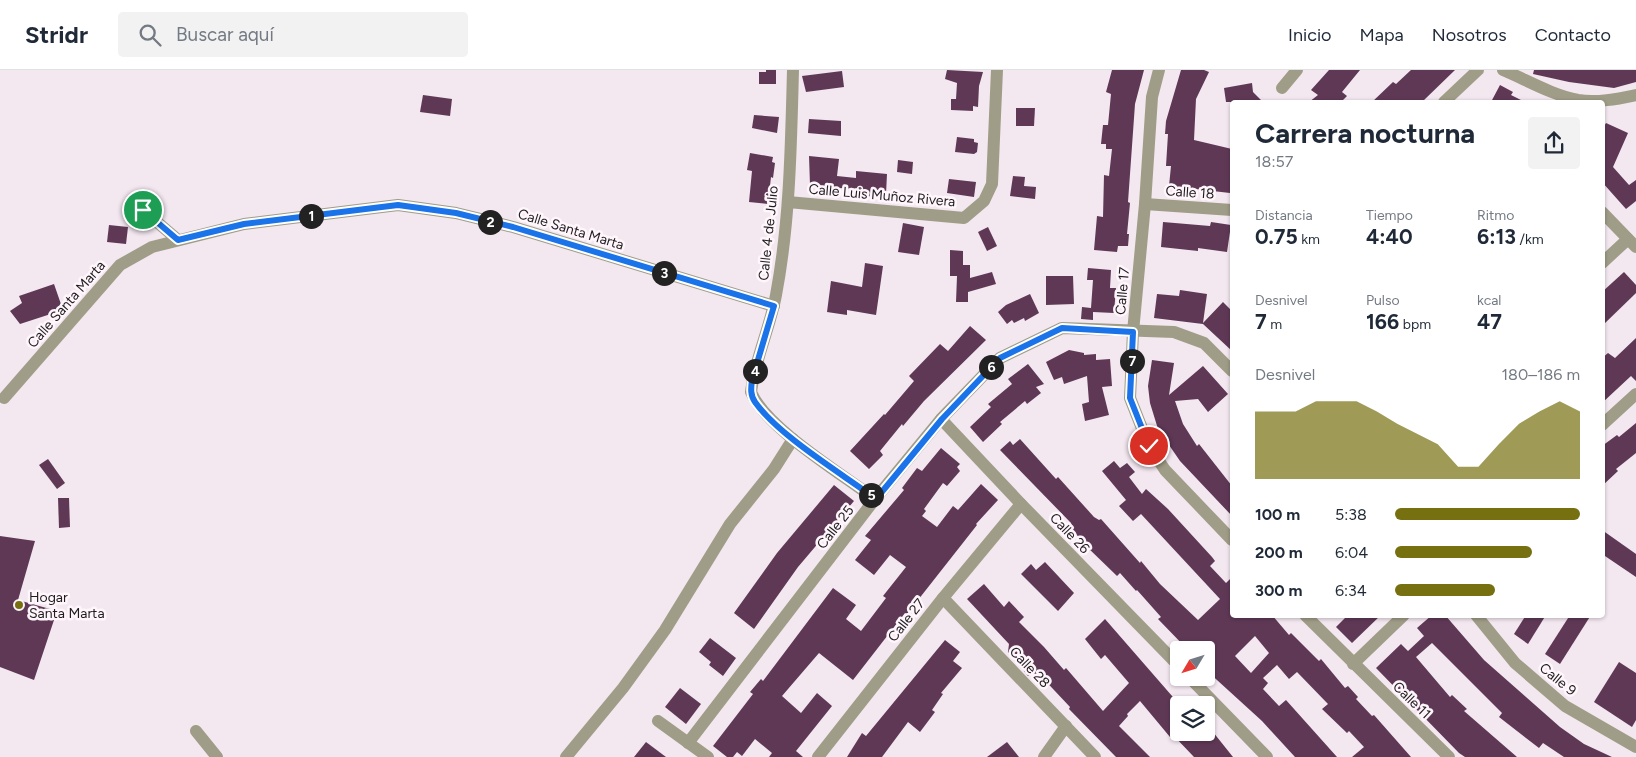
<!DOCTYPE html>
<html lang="es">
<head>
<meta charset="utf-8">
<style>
	:root { --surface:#fff; --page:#f2f2f3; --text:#1f2937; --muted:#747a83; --line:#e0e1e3; --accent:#777010 }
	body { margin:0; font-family:Figtree,sans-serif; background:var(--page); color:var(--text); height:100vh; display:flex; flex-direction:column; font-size:19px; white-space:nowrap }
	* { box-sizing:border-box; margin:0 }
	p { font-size:16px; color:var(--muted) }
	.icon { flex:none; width:28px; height:28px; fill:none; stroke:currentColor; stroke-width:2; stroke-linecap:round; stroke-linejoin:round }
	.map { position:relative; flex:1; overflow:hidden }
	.side { position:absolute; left:1230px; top:30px; width:375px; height:518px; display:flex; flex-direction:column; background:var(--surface); border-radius:5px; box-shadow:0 1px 4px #0004 }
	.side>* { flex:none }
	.needle { width:32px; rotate:232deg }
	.tools { position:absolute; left:1170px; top:571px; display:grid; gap:10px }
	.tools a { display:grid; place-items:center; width:45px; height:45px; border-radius:5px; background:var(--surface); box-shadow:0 1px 4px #0004; font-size:25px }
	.pin { position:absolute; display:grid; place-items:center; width:42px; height:42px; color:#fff; margin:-21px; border:2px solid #fff; border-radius:50%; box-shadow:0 1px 5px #0007 }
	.km { position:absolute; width:25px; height:25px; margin:-12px; border-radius:50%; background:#222; color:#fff; font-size:14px; line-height:25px; text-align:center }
	.round { display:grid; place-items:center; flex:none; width:52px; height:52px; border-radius:5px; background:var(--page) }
	.overview { display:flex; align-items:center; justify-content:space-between; height:85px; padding:0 25px }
	h1 { font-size:28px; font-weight:700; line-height:38px }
	.stats { display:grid; grid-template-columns:repeat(3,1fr); gap:8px; height:85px; padding:5px 25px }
	.stats div { display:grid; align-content:center }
	.stats b { font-size:21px; font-weight:700 }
	.stats small { font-size:14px; font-weight:400 }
	.stats p { font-size:14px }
	.chart { height:140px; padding:10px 25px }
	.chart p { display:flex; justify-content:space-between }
	.chart svg { width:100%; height:90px; margin-top:5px; fill:var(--accent); opacity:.7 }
	ul { padding:0 25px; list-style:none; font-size:16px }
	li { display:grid; grid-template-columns:80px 60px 1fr; align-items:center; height:38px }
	li i { height:12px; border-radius:6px; background:var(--accent) }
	header { display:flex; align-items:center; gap:30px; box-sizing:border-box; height:70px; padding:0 25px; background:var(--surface); border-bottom:1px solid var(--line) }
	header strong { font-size:24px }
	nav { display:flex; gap:28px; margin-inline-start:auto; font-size:18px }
	.search { width:350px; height:45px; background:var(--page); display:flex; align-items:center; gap:12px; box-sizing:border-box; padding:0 18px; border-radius:5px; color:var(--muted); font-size:19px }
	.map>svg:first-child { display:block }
</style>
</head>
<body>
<header>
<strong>Stridr</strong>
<div class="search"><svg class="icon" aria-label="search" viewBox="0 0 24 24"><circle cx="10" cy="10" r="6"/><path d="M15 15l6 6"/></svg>Buscar aquí</div>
<nav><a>Inicio</a><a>Mapa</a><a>Nosotros</a><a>Contacto</a></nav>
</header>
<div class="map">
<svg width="1636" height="687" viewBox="0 0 1636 687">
	<rect width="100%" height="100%" fill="#f3e7f0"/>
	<g fill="#5f3856" fill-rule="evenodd">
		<polygon points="766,0 776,0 776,14 759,14 759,2 766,2"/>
		<polygon points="947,0 983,2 979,16 978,37 973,36 973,41 951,40 951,29 956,29 957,13 945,9"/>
		<polygon points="1112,0 1144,0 1135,34 1128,132 1130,133 1127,164 1129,164 1128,176 1118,176 1117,182 1094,180 1097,146 1103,147 1104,105 1109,106 1112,79 1106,79 1106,74 1101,74 1103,55 1108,55 1111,24 1106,22"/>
		<polygon points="1181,0 1204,0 1209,2 1196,29 1194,70 1232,79 1230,123 1169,116 1171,96 1166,96 1168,64 1165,64 1166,51"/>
		<polygon points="1329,0 1360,0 1342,22 1347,26 1341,32 1309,32 1318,25 1311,20"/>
		<polygon points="1411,0 1455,0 1422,32 1372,32 1393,12 1396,14"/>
		<polygon points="1534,0 1636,0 1636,12 1614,18 1569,12 1533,4"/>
		<polygon points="842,1 844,17 806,22 802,6"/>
		<polygon points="1252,13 1253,22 1263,32 1226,32 1224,18"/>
		<polygon points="1500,15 1513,22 1511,25 1525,32 1491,32"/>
		<polygon points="423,25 452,29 450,46 420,42"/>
		<polygon points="1016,38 1035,38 1034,56 1016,56"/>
		<polygon points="754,45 779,47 777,63 752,58"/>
		<polygon points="809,49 841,51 841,66 808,63"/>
		<polygon points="1606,53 1628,63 1613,97 1629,115 1636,110 1636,131 1626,139 1602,112 1602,60"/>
		<polygon points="957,67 974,69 974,72 978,73 977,82 974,84 955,82"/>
		<polygon points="750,83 773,87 772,92 775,93 773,108 771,107 768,134 749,132 752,101 747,100"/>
		<polygon points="809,86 839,89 837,106 856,108 856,101 887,104 886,124 878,124 878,127 862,126 863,119 838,118 837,125 828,124 828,117 810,115"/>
		<polygon points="898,90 913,92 912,104 897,102"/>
		<polygon points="1013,106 1025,107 1024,116 1036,117 1035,129 1010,126"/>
		<polygon points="949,109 976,112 974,127 947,123"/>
		<polygon points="1163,152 1210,156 1211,152 1231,155 1227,182 1198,178 1198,181 1161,177"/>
		<polygon points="903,153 924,157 919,185 898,182"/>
		<polygon points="109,155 128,157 126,174 107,172"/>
		<polygon points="988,157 997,176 987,181 978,162"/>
		<polygon points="950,180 963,181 963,195 970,195 970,208 992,202 996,214 968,222 968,232 956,232 957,206 950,206"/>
		<polygon points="865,193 883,196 876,245 847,240 847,245 827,242 831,211 862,217"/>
		<polygon points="1088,198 1111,200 1110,218 1116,218 1114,243 1093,242 1093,250 1081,249 1082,237 1091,238 1093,210 1087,210"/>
		<polygon points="1624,202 1636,215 1636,223 1602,256 1602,222"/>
		<polygon points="1046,206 1073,206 1074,234 1046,235"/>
		<polygon points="54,214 63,240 20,254 10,241 22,233 19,226"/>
		<polygon points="1180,220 1207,224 1203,253 1223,232 1232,241 1232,281 1203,254 1154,248 1157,224 1179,226"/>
		<polygon points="1030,224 1039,243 1025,251 1024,248 1014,253 1012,250 1007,254 998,242 1006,235"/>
		<polygon points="970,256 986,270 924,331 903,356 902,354 880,381 883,385 869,399 850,381 884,344 885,345 914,311 909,306 940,274 948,281"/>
		<polygon points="1636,268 1636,311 1631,306 1602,333 1602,288 1608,283 1615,288"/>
		<polygon points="1069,280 1084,283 1084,285 1096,284 1096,290 1110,289 1112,316 1102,317 1109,345 1085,351 1082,334 1089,332 1087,306 1064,314 1062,307 1054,310 1046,292"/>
		<polygon points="1152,290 1174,293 1169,325 1203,296 1228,324 1208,342 1198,329 1175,331 1183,354 1197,376 1199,374 1232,416 1232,446 1180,391 1158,359 1150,333 1148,316"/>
		<polygon points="1028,294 1044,314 1036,317 1041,323 1027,334 1025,331 1000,352 1002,354 983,372 970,357 991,337 988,334 1012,314 1008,309"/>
		<polygon points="1636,353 1636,383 1616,399 1618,401 1602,416 1602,376 1617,365 1619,367"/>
		<path d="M 1020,369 L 1056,409 L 1058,407 L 1094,447 L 1099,450 L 1101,449 L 1140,493 L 1141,491 L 1160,514 L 1198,550 L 1220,529 L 1141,444 L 1133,451 L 1119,436 L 1126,430 L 1102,401 L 1114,391 L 1120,398 L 1127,393 L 1135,402 L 1129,407 L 1142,424 L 1146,419 L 1168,439 L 1212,487 L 1215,491 L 1210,496 L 1226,513 L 1232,507 L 1232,545 L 1272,545 L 1289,565 L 1291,563 L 1319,591 L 1321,589 L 1345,618 L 1348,616 L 1358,627 L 1356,629 L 1372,646 L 1374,645 L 1411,687 L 1352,687 L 1364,677 L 1349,661 L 1347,663 L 1322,639 L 1328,634 L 1297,602 L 1289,609 L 1277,595 L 1263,608 L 1268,613 L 1263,619 L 1279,636 L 1286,630 L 1337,687 L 1295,687 L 1262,651 L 1206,600 L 1206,580 L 1188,580 L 1158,549 L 1161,547 L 1137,520 L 1136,521 L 1120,503 L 1117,506 L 1084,474 L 1069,455 L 1071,453 L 1000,380 L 1010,371 L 1013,375 ZM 1255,566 L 1269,583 L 1251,603 L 1235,586 Z"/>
		<polygon points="941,378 960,394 957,397 960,401 947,416 943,413 924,439 926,441 922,446 937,457 953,436 958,440 981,414 998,430 976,454 977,455 907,544 905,543 853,610 819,583 782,626 801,643 817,623 832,636 796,681 803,687 769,687 772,683 755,669 742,686 737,682 733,687 727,687 713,676 753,624 750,622 761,609 763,611 833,518 856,535 846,549 861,561 886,528 883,526 906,497 890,485 874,505 855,490 871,470 865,466 904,420 902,418 917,398 922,401"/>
		<polygon points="48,389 65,413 57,419 39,395"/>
		<polygon points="834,415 854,431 798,497 754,559 734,543 777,483"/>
		<polygon points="58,428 69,428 70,457 59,458"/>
		<polygon points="1602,460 1636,484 1636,507 1602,484"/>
		<polygon points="0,466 35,471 18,530 57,541 34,610 0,597"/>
		<polygon points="1045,492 1074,523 1058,541 1021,504 1031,494 1036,500"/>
		<polygon points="984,514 1004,537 1009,531 1024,547 1019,552 1044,577 1064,600 1066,598 1103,641 1129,613 1105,585 1101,589 1085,569 1105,549 1179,634 1179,662 1213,662 1233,687 1194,687 1173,665 1170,667 1140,631 1127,644 1128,646 1119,656 1150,687 1116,687 1069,639 1070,637 1038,603 1036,605 1033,602 1028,606 1008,582 1009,574 967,529"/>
		<polygon points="1348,545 1381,545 1352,573 1336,557"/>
		<polygon points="1432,545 1445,545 1484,590 1560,657 1584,674 1612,687 1564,687 1543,673 1539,678 1499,647 1502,643 1432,573 1416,587 1450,627 1452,625 1467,639 1464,641 1517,687 1465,687 1459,683 1376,598 1401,574 1408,581 1424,566 1417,558"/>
		<polygon points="1526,545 1546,545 1528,574 1514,564"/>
		<polygon points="1570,545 1591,545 1560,594 1545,584"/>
		<polygon points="710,568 736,588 723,606 709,595 711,592 699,582"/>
		<polygon points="945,570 960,582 953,591 962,598 941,623 943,624 932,640 935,642 920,662 908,652 882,687 847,687 862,663 866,666"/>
		<polygon points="1619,592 1636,603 1636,650 1632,657 1594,632"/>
		<polygon points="680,618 701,634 686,654 665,637"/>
		<polygon points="646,672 666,687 634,687"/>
		<polygon points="1007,672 1019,687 987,687"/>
	</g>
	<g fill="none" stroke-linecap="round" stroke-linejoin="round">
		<g stroke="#9f9d87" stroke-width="12">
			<path d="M 793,0 C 791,75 790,151 776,225 C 770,258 755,289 751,322 C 766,358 842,404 875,429"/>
			<polyline points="1159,0 1152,27 1145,134 1133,262 1130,328 1149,376 1165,400 1232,470"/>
			<path d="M 1503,0 C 1527,10 1552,25 1578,30 C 1597,33 1617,29 1636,25"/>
			<polyline points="1282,18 1297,0"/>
			<polyline points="1444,32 1478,0"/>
			<polyline points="788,132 964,148 984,131 992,114 997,0"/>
			<polyline points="1145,134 1232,140"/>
			<polyline points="143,140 178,170"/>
			<polyline points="1602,142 1636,177"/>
			<polyline points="1602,193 1628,169"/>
			<polyline points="4,328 120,195 152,177 244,154 398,135 456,143 513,157 774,236"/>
			<polyline points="941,349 1021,434 1179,596"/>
			<polyline points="1602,355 1636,324"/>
			<polyline points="943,528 1095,687"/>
			<polyline points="1305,545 1449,687"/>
			<polyline points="1476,545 1515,593 1565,636 1636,677"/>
			<polyline points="1353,594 1404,545"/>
			<polyline points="1190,608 1267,687"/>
			<polyline points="658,651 708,687"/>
			<polyline points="196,661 217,687"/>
			<polyline points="688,673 875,429 941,349 1000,288 1062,258 1174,262 1204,273 1232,301"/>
			<polyline points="566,687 623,618 665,560 730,454 774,399 793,369"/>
			<polyline points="818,687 943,528 1021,434"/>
			<polyline points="1044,687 1066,656"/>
		</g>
	</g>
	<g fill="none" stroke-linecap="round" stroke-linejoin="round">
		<defs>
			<path id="route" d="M 143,140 L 178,170 L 244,154 L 398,135 L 456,143 L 513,157 L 774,236 L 752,310 C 751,318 750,325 755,332 C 779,366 841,403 876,429 L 942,349 L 1000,288 L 1062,258 L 1133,262 L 1130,328 L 1149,376"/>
		</defs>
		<use href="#route" stroke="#fff" stroke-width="10"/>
		<use href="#route" stroke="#1a73e8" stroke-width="6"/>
	</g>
	<circle fill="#777010" stroke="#fef6fb" stroke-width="2" cx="19" cy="535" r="5"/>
	<g text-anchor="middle" stroke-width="5" stroke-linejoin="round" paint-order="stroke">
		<g font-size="14" fill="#201c1f" stroke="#fef6fb">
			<text transform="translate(1190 122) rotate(4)" y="5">Calle 18</text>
			<text transform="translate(882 125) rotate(5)" y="5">Calle Luis Muñoz Rivera</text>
			<text transform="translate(571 159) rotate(17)" y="5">Calle Santa Marta</text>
			<text transform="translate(768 163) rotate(-84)" y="5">Calle 4 de Julio</text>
			<text transform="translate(1122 221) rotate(-85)" y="5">Calle 17</text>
			<text transform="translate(66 234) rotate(-49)" y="5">Calle Santa Marta</text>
			<text transform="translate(835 457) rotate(-52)" y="5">Calle 25</text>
			<text transform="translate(1070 463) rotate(46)" y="5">Calle 26</text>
			<text transform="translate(906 550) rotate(-52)" y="5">Calle 27</text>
			<text transform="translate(1030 597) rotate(46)" y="5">Calle 28</text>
			<text transform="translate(1558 609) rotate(39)" y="5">Calle 9</text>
			<text transform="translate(1412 630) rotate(44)" y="5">Calle 11</text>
		</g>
		<g font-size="14" fill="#201c1f" stroke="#fef6fb" text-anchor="start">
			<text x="29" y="532">Hogar<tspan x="29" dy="16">Santa Marta</tspan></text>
		</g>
	</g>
</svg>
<div class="tools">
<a><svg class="needle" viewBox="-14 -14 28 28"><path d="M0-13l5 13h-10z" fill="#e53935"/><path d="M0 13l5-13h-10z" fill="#747a83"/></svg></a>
<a><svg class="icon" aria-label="layers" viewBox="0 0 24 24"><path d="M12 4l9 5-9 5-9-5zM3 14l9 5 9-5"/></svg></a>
</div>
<div class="pin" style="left:143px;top:140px;background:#1e9e55"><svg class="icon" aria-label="arrive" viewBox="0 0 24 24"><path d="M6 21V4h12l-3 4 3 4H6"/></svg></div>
<div class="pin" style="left:1149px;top:376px;background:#d93025"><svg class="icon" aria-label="check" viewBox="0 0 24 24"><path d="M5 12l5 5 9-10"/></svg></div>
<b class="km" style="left:311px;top:146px">1</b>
<b class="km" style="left:490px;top:152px">2</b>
<b class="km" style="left:664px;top:203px">3</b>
<b class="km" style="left:755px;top:301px">4</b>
<b class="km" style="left:871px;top:425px">5</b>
<b class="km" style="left:991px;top:297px">6</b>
<b class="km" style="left:1132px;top:291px">7</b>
<section class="side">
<div class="overview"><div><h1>Carrera nocturna</h1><p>18:57</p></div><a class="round"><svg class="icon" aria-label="share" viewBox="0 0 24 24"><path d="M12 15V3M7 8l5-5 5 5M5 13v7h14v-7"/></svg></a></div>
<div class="stats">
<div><p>Distancia</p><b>0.75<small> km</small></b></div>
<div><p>Tiempo</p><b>4:40</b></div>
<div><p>Ritmo</p><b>6:13<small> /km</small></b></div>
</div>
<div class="stats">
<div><p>Desnivel</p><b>7<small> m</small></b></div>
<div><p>Pulso</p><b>166<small> bpm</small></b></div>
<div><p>kcal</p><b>47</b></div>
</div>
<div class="chart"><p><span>Desnivel</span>180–186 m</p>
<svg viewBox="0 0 160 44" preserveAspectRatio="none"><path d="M0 44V11L10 11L20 11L30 6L40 6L50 6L60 11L70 17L80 22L90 27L100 38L110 38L120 27L130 17L140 11L150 6L160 11V44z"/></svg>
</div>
<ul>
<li><b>100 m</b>5:38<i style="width:100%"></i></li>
<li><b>200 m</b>6:04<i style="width:74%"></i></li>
<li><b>300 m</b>6:34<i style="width:54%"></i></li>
</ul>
</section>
</div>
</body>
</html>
